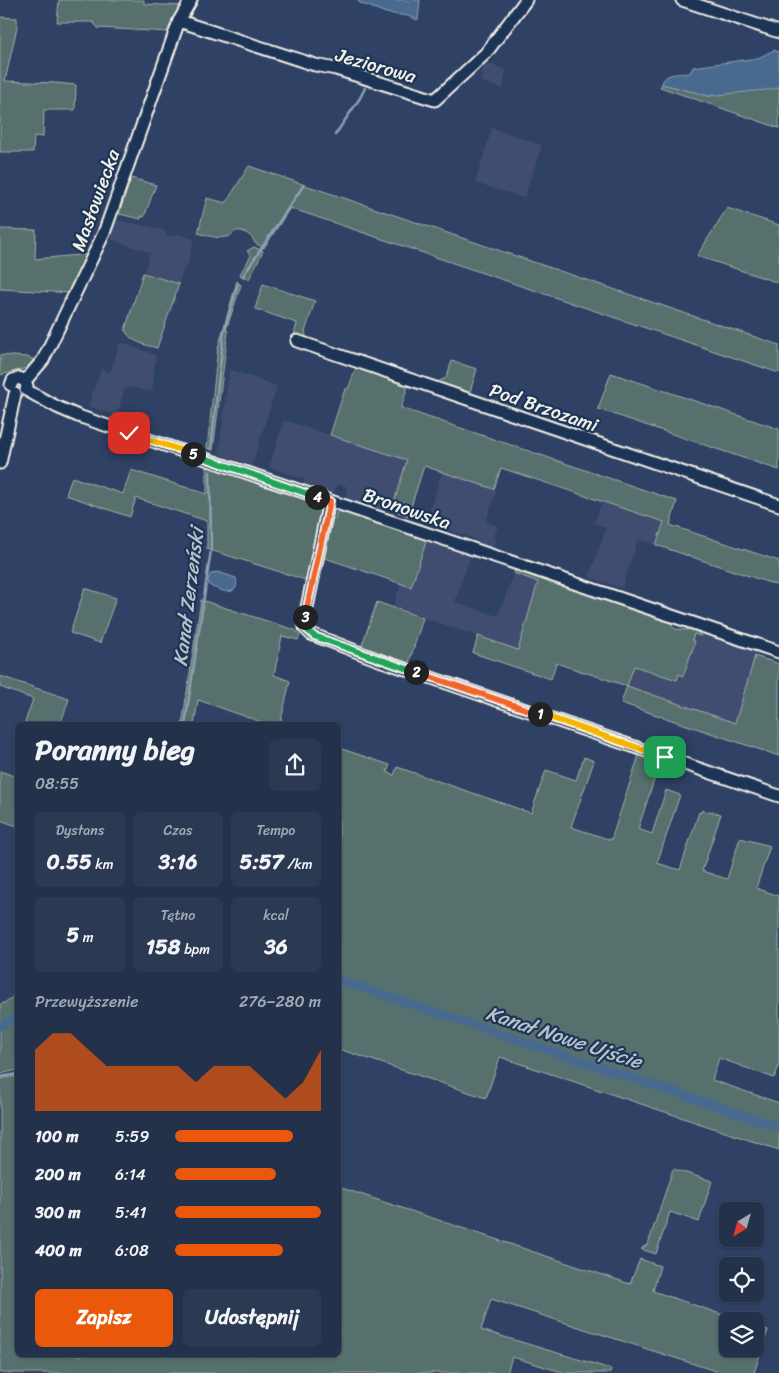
<!DOCTYPE html>
<html lang="pl">
<head>
<meta charset="utf-8">
<style>
	:root { --surface:#23314b; --page:#2b3952; --text:#f1f3f6; --muted:#a3a9b5; --line:#404c63; --accent:#ea580c }
	body { margin:0; font-family:Sriracha,sans-serif; background:var(--page); color:var(--text); height:100vh; display:flex; flex-direction:column; font-size:19px; white-space:nowrap }
	* { box-sizing:border-box; margin:0 }
	p { font-size:16px; color:var(--muted) }
	.icon { flex:none; width:28px; height:28px; fill:none; stroke:currentColor; stroke-width:2; stroke-linecap:round; stroke-linejoin:round }
	.map { position:relative; flex:1; overflow:hidden }
	.drawer { position:absolute; left:15px; top:722px; width:326px; height:635px; display:flex; flex-direction:column; background:var(--surface); border-radius:8px; box-shadow:0 1px 4px #0004,0 0 0 1px var(--line) }
	.drawer>* { flex:none }
	.needle { width:32px; rotate:217deg }
	.tools { position:absolute; left:719px; top:1202px; display:grid; gap:10px }
	.tools a { display:grid; place-items:center; width:45px; height:45px; border-radius:8px; background:var(--surface); box-shadow:0 1px 4px #0004,0 0 0 1px var(--line); font-size:25px }
	.pin { position:absolute; display:grid; place-items:center; width:42px; height:42px; color:#fff; margin:-21px; border-radius:10px; box-shadow:0 2px 8px #0006 }
	.km { position:absolute; width:25px; height:25px; margin:-12px; border-radius:50%; background:#222; color:#fff; font-size:14px; line-height:25px; text-align:center }
	.round { display:grid; place-items:center; flex:none; width:52px; height:52px; border-radius:8px; background:var(--page) }
	.head { display:flex; align-items:center; justify-content:space-between; height:85px; padding:0 20px }
	h1 { font-size:28px; font-weight:700; line-height:38px }
	.metrics { display:grid; grid-template-columns:repeat(3,1fr); gap:8px; height:85px; padding:5px 20px }
	.metrics div { display:grid; align-content:center; border-radius:8px; background:var(--page); text-align:center }
	.metrics b { font-size:21px; font-weight:700 }
	.metrics small { font-size:14px; font-weight:400 }
	.metrics p { font-size:14px }
	.chart { height:140px; padding:10px 20px }
	.chart p { display:flex; justify-content:space-between }
	.chart svg { width:100%; height:90px; margin-top:5px; fill:var(--accent); opacity:.7 }
	.primary-button { display:flex; gap:10px; margin-top:auto; padding:10px 20px }
	.primary-button a { flex:1; height:58px; border-radius:8px; background:var(--accent); color:#fff; font-size:20px; font-weight:700; line-height:58px; text-align:center }
	.primary-button a+a { background:var(--page); color:var(--text) }
	ul { padding:0 20px; list-style:none; font-size:16px }
	li { display:grid; grid-template-columns:80px 60px 1fr; align-items:center; height:38px }
	li i { height:12px; border-radius:6px; background:var(--accent) }
	.map>svg:first-child { display:block }
</style>
</head>
<body>
<div class="map">
<svg width="779" height="1373" viewBox="0 0 779 1373">
	<rect width="100%" height="100%" fill="#2f4164"/>
	<filter id="ink" filterUnits="userSpaceOnUse"><feTurbulence type="fractalNoise" baseFrequency=".02" numOctaves="2"/><feDisplacementMap in="SourceGraphic" scale="10" xChannelSelector="R" yChannelSelector="G"/><feConvolveMatrix kernelMatrix="1 2 1 2 8 2 1 2 1" color-interpolation-filters="sRGB"/></filter>
	<g filter="url(#ink)">
		<g fill="#404d70">
			<polygon points="485,62 506,70 503,89 480,81"/>
			<polygon points="492,128 542,145 524,198 475,183"/>
			<polygon points="117,220 164,230 167,236 174,237 177,234 194,239 187,267 184,267 179,284 144,273 150,253 107,238 115,221"/>
			<polygon points="120,342 156,355 152,392 130,387 124,390 117,416 88,406 101,369 110,373"/>
			<polygon points="229,369 277,386 252,465 219,454"/>
			<polygon points="284,420 407,460 392,509 383,509 381,511 373,508 373,507 346,498 347,487 343,485 339,484 333,493 304,483 305,479 269,467"/>
			<polygon points="442,472 497,490 486,521 498,526 493,539 496,540 493,549 479,544 478,540 426,522"/>
			<polygon points="602,502 664,523 656,545 638,539 622,588 589,577 606,528 594,523"/>
			<polygon points="427,539 471,554 455,602 498,616 514,573 538,582 518,650 393,607 401,583 411,586"/>
			<polygon points="694,629 757,651 741,698 743,699 735,723 627,687 634,666 677,680"/>
		</g>
		<g fill="#57706d" stroke="#a6b0aa">
			<polygon points="59,0 144,0 144,4 183,6 170,32 98,28 93,22 57,22"/>
			<polygon points="0,17 17,18 17,27 5,81 56,83 76,85 75,110 44,110 43,137 34,136 33,152 0,152"/>
			<polygon points="662,84 709,96 779,87 779,128 660,87"/>
			<path d="M 249,166 L 779,345 L 779,373 L 290,208 L 264,248 L 255,243 C 253,237 244,229 236,231 C 232,233 231,237 226,237 C 217,239 206,235 198,233 L 207,198 L 226,203 Z"/>
			<polygon points="131,178 156,185 144,217 141,216 141,219 119,214"/>
			<polygon points="727,208 779,225 779,283 697,256"/>
			<polygon points="0,229 36,230 35,259 90,254 71,293 0,289"/>
			<polygon points="254,247 263,251 249,279 241,276 240,274 251,256 247,251"/>
			<path d="M 143,273 L 179,284 L 157,348 C 146,345 130,342 125,330 Z"/>
			<polygon points="237,281 241,285 226,330 228,331 213,450 207,448 218,348"/>
			<polygon points="263,284 315,301 305,332 307,339 294,335 297,323 255,309"/>
			<polygon points="0,355 27,357 35,360 27,368 0,375"/>
			<polygon points="452,361 477,369 469,395 435,383 446,378"/>
			<polygon points="356,368 408,386 401,408 677,501 670,525 779,561 779,586 656,545 664,522 501,468 494,489 424,466 408,516 393,510 392,509 407,460 330,435 345,389 348,389"/>
			<polygon points="611,373 779,429 779,470 598,409"/>
			<polygon points="207,464 325,504 309,581 207,549 207,521 136,498 130,517 66,495 72,477 123,494 131,470 207,494"/>
			<polygon points="339,511 343,511 427,539 411,587 322,557 329,517 335,519 336,513"/>
			<polygon points="515,569 668,620 675,629 687,630 691,628 700,634 701,636 694,634 692,640 695,642 683,676 679,674 677,680 634,666 627,686 735,723 755,656 779,664 779,756 621,703 627,686 556,663 551,679 473,653 478,636 518,650 538,582 514,573"/>
			<polygon points="85,588 116,598 100,643 70,633"/>
			<polygon points="201,600 295,630 300,635 298,640 282,636 274,675 290,681 280,725 270,725 198,700 194,725 182,725"/>
			<polygon points="377,602 423,618 408,666 358,647 362,645"/>
			<polygon points="0,676 69,699 60,725 24,725 33,699 0,687"/>
			<polygon points="339,748 390,765 387,772 394,775 397,767 531,813 546,770 576,780 584,757 594,761 571,827 611,840 640,752 661,759 638,829 652,834 666,790 680,795 657,863 680,870 699,812 701,813 702,810 708,813 709,811 721,814 702,871 727,879 740,838 770,846 756,888 779,896 779,1066 774,1078 719,1058 712,1080 779,1103 779,1150 500,1057 486,1098 339,1049"/>
			<polygon points="0,771 17,777 17,826 0,820"/>
			<polygon points="17,994 17,1070 0,1074 0,1004 4,1003"/>
			<polygon points="17,1076 18,1355 339,1355 339,1187 630,1284 640,1259 660,1266 653,1291 741,1321 728,1321 728,1349 755,1349 755,1326 768,1330 754,1373 722,1373 491,1299 481,1330 611,1369 610,1373 565,1373 512,1357 507,1373 0,1373 0,1079"/>
			<polygon points="673,1169 712,1181 699,1222 670,1212 656,1254 641,1249 648,1244"/>
		</g>
		<g fill="#486b8f" stroke="#8da1b3">
			<polygon points="357,0 420,0 418,20 408,16 386,13 360,3"/>
			<path d="M 774,50 L 779,52 L 779,87 L 774,89 L 709,96 L 662,84 C 664,72 680,74 690,73 L 693,67 L 758,58 Z"/>
			<path d="M 216,572 L 221,573 L 236,578 C 241,599 218,591 209,585 L 208,579 L 211,574 Z"/>
		</g>
		<g fill="none" stroke-linecap="round" stroke-linejoin="round">
			<g stroke="#8da1b3" stroke-width="2.5">
				<polyline points="335,135 360,98 365,88"/>
				<polyline points="243,276 303,186"/>
				<polyline points="211,448 224,331 238,284"/>
				<polyline points="185,725 211,550 210,472"/>
				<polyline points="0,1077 18,1074"/>
			</g>
			<g stroke="#486b8f" stroke-width="9">
				<polyline points="339,980 779,1127"/>
				<polyline points="0,1026 18,1017"/>
			</g>
			<defs>
				<g id="minor">
					<polyline points="682,0 779,32"/>
					<polyline points="179,21 315,65 336,69 435,100 486,53 526,0"/>
					<polyline points="297,341 779,505"/>
					<polyline points="25,381 43,360 104,233 179,21 191,0"/>
					<polyline points="11,385 13,380 19,378 25,381 27,386"/>
					<polyline points="26,390 57,407 78,416 779,652"/>
					<polyline points="0,463 15,394"/>
					<polyline points="329,501 305,617 305,628 311,634 379,660 779,796"/>
				</g>
			</defs>
			<use href="#minor" stroke="#f4f1e8" stroke-width="15"/>
			<use href="#minor" stroke="#1d3557" stroke-width="11"/>
		</g>
	</g>
	<g fill="none" stroke-linecap="round" stroke-linejoin="round" filter="url(#ink)">
		<defs>
			<polyline id="split-1" points="540,714 665,757"/>
			<polyline id="split-2" points="416,672 540,714"/>
			<polyline id="split-3" points="305,617 305,628 314,636 416,672"/>
			<polyline id="split-4" points="305,617 330,501 317,497"/>
			<polyline id="split-5" points="193,454 317,497"/>
			<polyline id="split-6" points="129,433 193,454"/>
		</defs>
		<use href="#split-1" stroke="#fff" stroke-width="10"/>
		<use href="#split-2" stroke="#fff" stroke-width="10"/>
		<use href="#split-3" stroke="#fff" stroke-width="10"/>
		<use href="#split-4" stroke="#fff" stroke-width="10"/>
		<use href="#split-5" stroke="#fff" stroke-width="10"/>
		<use href="#split-6" stroke="#fff" stroke-width="10"/>
		<use href="#split-1" stroke="#f5b400" stroke-width="6"/>
		<use href="#split-2" stroke="#f0652b" stroke-width="6"/>
		<use href="#split-3" stroke="#22a559" stroke-width="6"/>
		<use href="#split-4" stroke="#f0652b" stroke-width="6"/>
		<use href="#split-5" stroke="#22a559" stroke-width="6"/>
		<use href="#split-6" stroke="#f5b400" stroke-width="6"/>
	</g>
	<g text-anchor="middle" stroke-width="4.5" stroke-linejoin="round" paint-order="stroke">
		<g font-size="19" fill="#f4f1e8" stroke="#1d3557">
			<text transform="translate(376 65) rotate(16)" y="7">Jeziorowa</text>
			<text transform="translate(95 200) rotate(-70)" y="7">Masłowiecka</text>
			<text transform="translate(544 407) rotate(19)" y="7">Pod Brzozami</text>
			<text transform="translate(407 508) rotate(19)" y="7">Bronowska</text>
		</g>
		<g font-size="20" font-style="italic" fill="#b8c2c9" stroke="#1d3557">
			<text transform="translate(188 597) rotate(-83)" y="7">Kanał Zerzeński</text>
			<text transform="translate(564 1037) rotate(18)" y="7">Kanał Nowe Ujście</text>
		</g>
	</g>
</svg>
<div class="tools">
<a><svg class="needle" viewBox="-14 -14 28 28"><path d="M0-13l5 13h-10z" fill="#e53935"/><path d="M0 13l5-13h-10z" fill="#a3a9b5"/></svg></a>
<a><svg class="icon" aria-label="locate" viewBox="0 0 24 24"><circle cx="12" cy="12" r="6"/><path d="M12 2v4M12 18v4M2 12h4M18 12h4"/></svg></a>
<a><svg class="icon" aria-label="layers" viewBox="0 0 24 24"><path d="M12 4l9 5-9 5-9-5zM3 14l9 5 9-5"/></svg></a>
</div>
<div class="pin" style="left:665px;top:757px;background:#1e9e55"><svg class="icon" aria-label="arrive" viewBox="0 0 24 24"><path d="M6 21V4h12l-3 4 3 4H6"/></svg></div>
<div class="pin" style="left:129px;top:433px;background:#d93025"><svg class="icon" aria-label="check" viewBox="0 0 24 24"><path d="M5 12l5 5 9-10"/></svg></div>
<b class="km" style="left:540px;top:714px">1</b>
<b class="km" style="left:416px;top:672px">2</b>
<b class="km" style="left:305px;top:617px">3</b>
<b class="km" style="left:317px;top:497px">4</b>
<b class="km" style="left:193px;top:454px">5</b>
<section class="drawer">
<div class="head"><div><h1>Poranny bieg</h1><p>08:55</p></div><a class="round"><svg class="icon" aria-label="share" viewBox="0 0 24 24"><path d="M12 15V3M7 8l5-5 5 5M5 13v7h14v-7"/></svg></a></div>
<div class="metrics">
<div><p>Dystans</p><b>0.55<small> km</small></b></div>
<div><p>Czas</p><b>3:16</b></div>
<div><p>Tempo</p><b>5:57<small> /km</small></b></div>
</div>
<div class="metrics">
<div><b>5<small> m</small></b></div>
<div><p>Tętno</p><b>158<small> bpm</small></b></div>
<div><p>kcal</p><b>36</b></div>
</div>
<div class="chart"><p><span>Przewyższenie</span>276–280 m</p>
<svg viewBox="0 0 160 44" preserveAspectRatio="none"><path d="M0 44V14L10 6L20 6L30 14L40 22L50 22L60 22L70 22L80 22L90 30L100 22L110 22L120 22L130 30L140 38L150 30L160 14V44z"/></svg>
</div>
<ul>
<li><b>100 m</b>5:59<i style="width:81%"></i></li>
<li><b>200 m</b>6:14<i style="width:69%"></i></li>
<li><b>300 m</b>5:41<i style="width:100%"></i></li>
<li><b>400 m</b>6:08<i style="width:74%"></i></li>
</ul>
<div class="primary-button"><a>Zapisz</a><a>Udostępnij</a></div>
</section>
</div>
</body>
</html>
